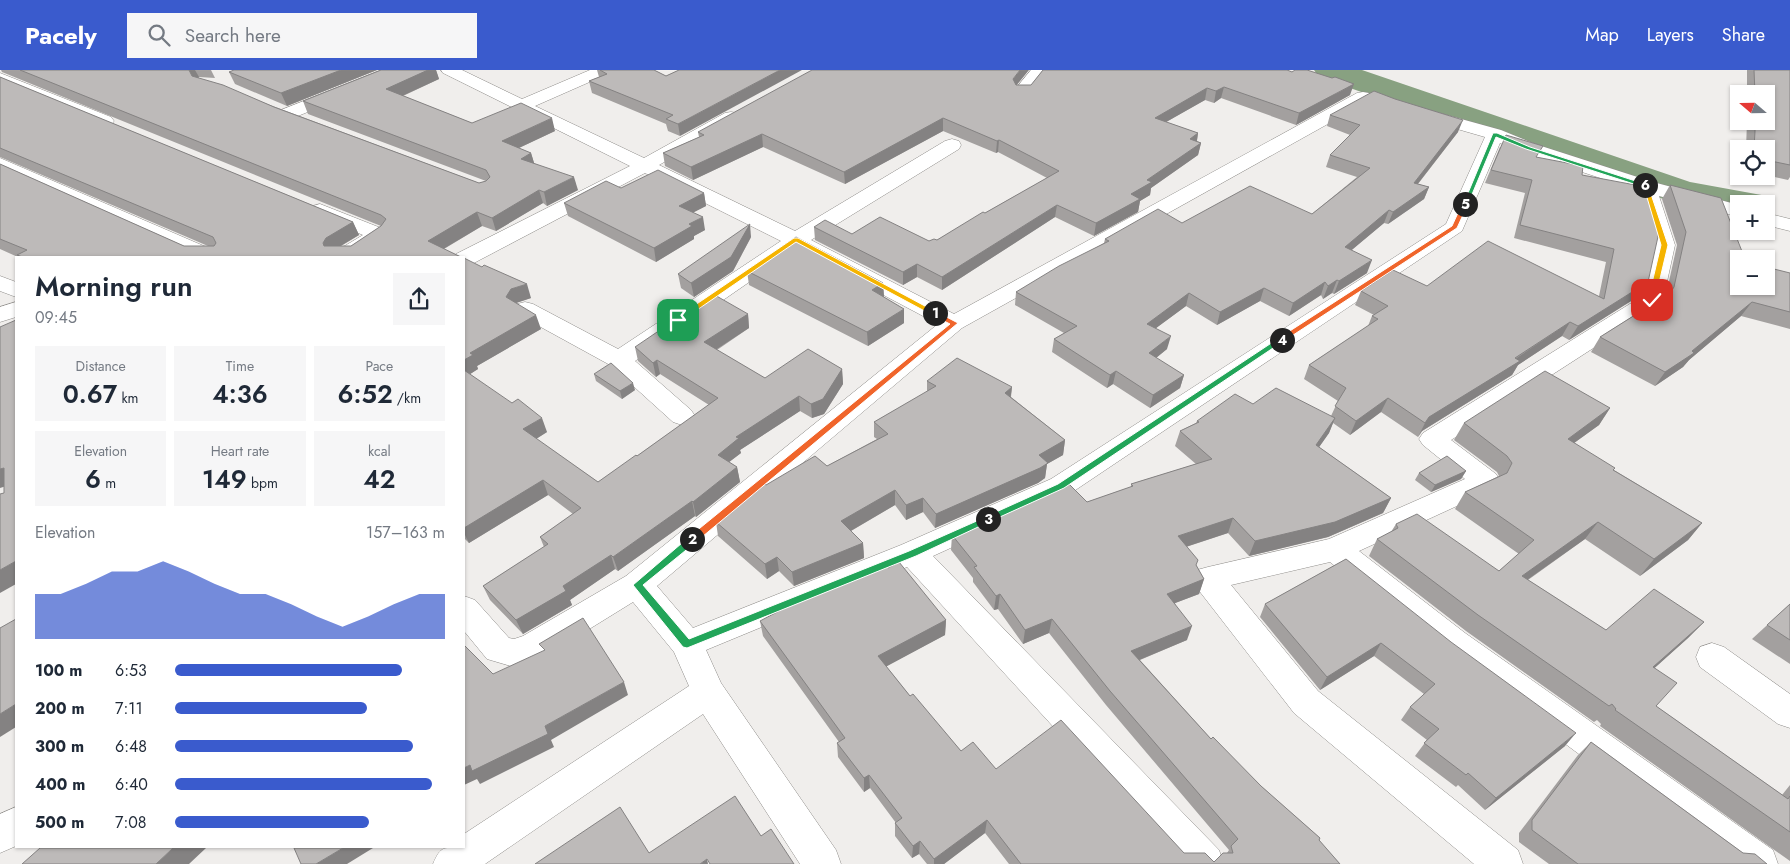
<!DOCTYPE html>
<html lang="en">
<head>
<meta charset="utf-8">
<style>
	:root { --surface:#fff; --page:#f6f6f7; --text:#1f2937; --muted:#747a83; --accent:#3a5bcd }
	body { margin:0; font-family:Jost,sans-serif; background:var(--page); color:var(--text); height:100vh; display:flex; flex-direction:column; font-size:19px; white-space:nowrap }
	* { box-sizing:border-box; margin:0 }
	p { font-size:16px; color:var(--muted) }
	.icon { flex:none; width:28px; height:28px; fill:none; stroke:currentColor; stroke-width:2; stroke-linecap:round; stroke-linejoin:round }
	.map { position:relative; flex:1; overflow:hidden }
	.side { position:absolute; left:15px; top:186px; width:450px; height:592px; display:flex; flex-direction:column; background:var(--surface); border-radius:0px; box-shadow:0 1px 4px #0004 }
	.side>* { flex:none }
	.needle { width:32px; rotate:290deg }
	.tools { position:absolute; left:1730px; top:15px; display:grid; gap:10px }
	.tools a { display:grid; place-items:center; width:45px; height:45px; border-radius:0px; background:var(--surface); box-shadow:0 1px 4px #0004; font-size:25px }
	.pin { position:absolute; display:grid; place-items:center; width:42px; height:42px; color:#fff; margin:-21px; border-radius:10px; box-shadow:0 2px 8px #0006 }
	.km { position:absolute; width:25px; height:25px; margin:-12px; border-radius:50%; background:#222; color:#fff; font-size:14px; line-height:25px; text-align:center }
	.round { display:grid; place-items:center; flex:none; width:52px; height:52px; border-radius:0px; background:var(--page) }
	.headline { display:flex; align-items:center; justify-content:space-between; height:85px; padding:0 20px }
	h1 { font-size:28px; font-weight:600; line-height:38px }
	.metrics { display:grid; grid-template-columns:repeat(3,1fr); gap:8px; height:85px; padding:5px 20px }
	.metrics div { display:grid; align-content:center; border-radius:0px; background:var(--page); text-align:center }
	.metrics b { font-size:25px; font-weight:600 }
	.metrics small { font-size:14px; font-weight:400 }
	.metrics p { font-size:14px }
	.chart { height:140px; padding:10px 20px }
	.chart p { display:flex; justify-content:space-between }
	.chart svg { width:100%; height:90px; margin-top:5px; fill:var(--accent); opacity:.7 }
	ul { padding:0 20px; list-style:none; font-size:16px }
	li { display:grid; grid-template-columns:80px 60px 1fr; align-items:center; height:38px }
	li i { height:12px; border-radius:6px; background:var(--accent) }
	header { display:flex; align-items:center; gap:30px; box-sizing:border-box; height:70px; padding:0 25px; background:var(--accent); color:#fff }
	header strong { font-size:24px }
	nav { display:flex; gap:28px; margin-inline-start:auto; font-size:18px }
	.search { width:350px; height:45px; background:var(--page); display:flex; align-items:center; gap:12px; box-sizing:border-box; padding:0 18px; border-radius:0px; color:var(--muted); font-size:19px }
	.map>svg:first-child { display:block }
</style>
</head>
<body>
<header>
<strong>Pacely</strong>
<div class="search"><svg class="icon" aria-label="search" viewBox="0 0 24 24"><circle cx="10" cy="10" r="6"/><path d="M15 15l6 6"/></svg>Search here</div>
<nav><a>Map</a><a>Layers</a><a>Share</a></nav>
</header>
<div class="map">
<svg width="1790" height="794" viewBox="0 0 1790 794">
	<rect width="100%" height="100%" fill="#f0eeec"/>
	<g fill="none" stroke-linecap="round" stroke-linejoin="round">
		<polygon fill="#88a181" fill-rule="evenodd" points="1314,0 1362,0 1690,112 1767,126 1773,134 1766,143 1766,134 1739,134 1739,144 1669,131 1319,7"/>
		<defs>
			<g id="street">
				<polygon points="382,0 405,0 403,3 293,48 287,49 281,48 278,44 281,40"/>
				<path d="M 441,0 L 462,0 L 522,29 L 590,0 L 612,0 L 610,3 L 535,36 L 644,88 L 725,43 L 731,42 L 737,43 L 740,47 L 737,51 L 659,95 L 795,161 L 945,71 L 952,69 L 959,71 L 961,75 L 959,79 L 811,170 L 954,244 L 1357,23 L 1363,22 L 1369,23 L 1372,27 L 1369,31 L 962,258 L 657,516 L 693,558 L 901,475 L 1051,409 L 1446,154 L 1485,67 L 1419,48 L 1416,44 L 1419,40 L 1425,39 L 1501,60 L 1535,74 L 1653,112 L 1739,135 L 1739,147 L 1659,126 L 1675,175 L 1663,230 L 1660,235 L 1451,370 L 1496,404 L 1500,411 L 1496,418 L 1359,481 L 1465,563 L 1773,780 L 1778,794 L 1727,794 L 1443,583 L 1330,492 L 1231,515 L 1318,621 L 1518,780 L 1523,794 L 1474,794 L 1294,643 L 1197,518 L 1193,509 L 1197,500 L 1208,497 L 1329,469 L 1465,409 L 1423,375 L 1419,369 L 1423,363 L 1641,227 L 1653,175 L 1637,120 L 1521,82 L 1500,73 L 1462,161 L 1071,423 L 933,486 L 1219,780 L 1224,794 L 1179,794 L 907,497 L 706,580 L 721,613 L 836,780 L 841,794 L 800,794 L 703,644 L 485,794 L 433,794 C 441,775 444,778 464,778 L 464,764 L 689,616 L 674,582 L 633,532 L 544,587 L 514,597 L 487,589 L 464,561 L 464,526 L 475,530 L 509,568 L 514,569 L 523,566 L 626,506 L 938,254 L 797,179 L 635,291 L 691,340 L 695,346 L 691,352 L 682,355 L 673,352 L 610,295 L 517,244 L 513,239 L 517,234 L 525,232 L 533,234 L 618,279 L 781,171 L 645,103 L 472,194 L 464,195 L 464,188 L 454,188 L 456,184 L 630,96 L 443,3 Z"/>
				<polygon points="1031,0 1048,0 1028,26 1016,26 1013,22"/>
				<polygon points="0,3 111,47 114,51 111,55 105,56 99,55 0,14"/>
				<polygon points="0,88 220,183 222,188 193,188 0,101"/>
				<polygon points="320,134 386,160 390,164 386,168 357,188 331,188 333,183 363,165 313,144 310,140 313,136"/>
				<polygon points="1766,143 1790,149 1790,161 1766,155"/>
				<polygon points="0,206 16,212 16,227 0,221"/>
				<polygon points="16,232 16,247 0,252 0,237"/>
				<polygon points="1712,573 1724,577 1790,624 1790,658 1778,654 1700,597 1696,587 1700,577"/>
				<polygon points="16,737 16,776 0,783 0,744"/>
			</g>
		</defs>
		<use href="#street" stroke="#8e8c89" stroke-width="1"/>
		<use href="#street" fill="#fff" fill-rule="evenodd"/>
	</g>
	<g fill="#a3a09f">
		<polygon points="1,0 211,0 215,8 199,7 198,8 479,113 486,111 308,44 303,31 381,0 436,0 439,9 403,26 472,53 555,61 519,78 531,83 534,93 578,120 547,136 543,133 496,161 482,156 444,179 463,188 20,188 0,179 0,94 184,176 208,176 0,87 0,7 353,152 359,165 341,176 351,176 381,156 2,2"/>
		<polygon points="377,0 287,36 235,14 229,2"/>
		<polygon points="597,0 654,0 666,6 679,0 680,66 668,61 666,54 592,23 589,11 599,7"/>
		<polygon points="1043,0 1350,25 1296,55 1221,28 1214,33 1205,30 1166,52 1198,63 1197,71 1201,73 1198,85 1151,118 1150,125 1140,131 1138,142 1094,166 1055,147 942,220 917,207 903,215 815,170 814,157 852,164 929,171 937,170 1047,108 998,82 996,83 943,61 845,114 763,77 693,110 665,96 663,83 699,67 698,62 1016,15 1031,15"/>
		<polygon points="1747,0 1790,0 1790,107 1788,110 1766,105 1766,79 1746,79 1747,51 1766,51 1766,24 1747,24"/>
		<polygon points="1330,45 1458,62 1418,114 1429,117 1424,129 1388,154 1384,153 1351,180 1367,203 1334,224 1332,223 1323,229 1321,225 1289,246 1260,231 1217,255 1186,236 1156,258 1167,279 1156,288 1184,305 1180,318 1150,338 1113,314 1107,318 1052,282 1054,269 1064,263 1015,235 1016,222 1104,173 1105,169 1182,153 1312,144 1357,107 1326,97 1330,85 1350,65 1327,56"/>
		<polygon points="1500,77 1537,87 1582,105 1648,212 1639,226 1569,270 1562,266 1518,295 1512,305 1422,361 1418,367 1381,342 1350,365 1333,353 1329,363 1319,377 1391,428 1383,443 1328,467 1249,486 1228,463 1186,477 1204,509 1199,524 1175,533 1187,570 1140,590 1211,669 1261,716 1320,768 1319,771 1340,794 1009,794 985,763 944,794 927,794 919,784 912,788 895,766 895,753 896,753 870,718 864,722 838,687 837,673 839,672 763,566 760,551 946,550 945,565 886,596 910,626 961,681 996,699 1184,783 1214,792 1227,783 1229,780 1106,635 1049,563 1023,574 998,539 994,540 973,512 973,508 951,480 952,465 1087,432 1131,417 1131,414 1196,394 1175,376 1180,361 1196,353 1197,351 1253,334 1331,346 1338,331 1304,309 1309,295 1368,256 1372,246 1374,245 1355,235 1361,221 1427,216 1599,226 1606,192 1514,168 1525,123 1485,113"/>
		<polygon points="1670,115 1739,216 1790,203 1790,259 1741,246 1689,290 1683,297 1655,316 1591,282 1600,267 1666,225 1677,175 1662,129"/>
		<polygon points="704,123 706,136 693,142 705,160 694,166 694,169 656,192 568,146 564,133"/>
		<polygon points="751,167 733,201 694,227 681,218 678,204"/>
		<polygon points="464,188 531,228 516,233 541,259 477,296 478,299 470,304 547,362 536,369 598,412 637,386 709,335 660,304 656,307 638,291 635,277 748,244 749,258 717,280 765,308 842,299 843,314 824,344 812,348 800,341 740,380 741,383 729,392 737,397 740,412 696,447 695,446 618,501 615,499 570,530 572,535 523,564 490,530 483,516 544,477 540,467 573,444 548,425 469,473 464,468"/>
		<polygon points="747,201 883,213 884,227 904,253 868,276 749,215"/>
		<polygon points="594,304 635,320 622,329 596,311"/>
		<polygon points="927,311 1012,317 1011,327 1065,370 1063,385 1047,394 1045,408 1038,413 935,458 923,442 906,450 895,435 851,461 863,473 864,488 794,516 779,501 767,509 718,466 716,452 766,415 827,396 877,369 874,367 874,352 927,322"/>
		<polygon points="1610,338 1599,355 1574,373 1614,400 1702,453 1688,470 1640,506 1585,469 1528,510 1606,560 1704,552 1688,568 1654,598 1656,636 1782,725 1790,715 1790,791 1600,656 1601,654 1597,650 1594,652 1466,561 1369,486 1377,469 1391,462 1396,454 1499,501 1519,484 1455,439 1465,422 1499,406 1497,402 1454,370 1464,353"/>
		<polygon points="1466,401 1461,409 1431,422 1415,410 1419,403"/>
		<polygon points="1346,489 1565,676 1485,740 1458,715 1456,717 1415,686 1427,670 1401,650 1410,637 1424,624 1374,586 1320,620 1260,547 1265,534"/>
		<polygon points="1790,534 1790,594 1752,569"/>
		<polygon points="1591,672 1743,783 1767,794 1549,794 1519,772 1519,763 1578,685"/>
	</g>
	<g fill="#848282">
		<polygon points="189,0 195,0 199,7 195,12"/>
		<polygon points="341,0 377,0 287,36 281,23"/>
		<polygon points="417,0 436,0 439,9 391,31 386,19"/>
		<polygon points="780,0 802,0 680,66 678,54"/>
		<polygon points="1020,0 1029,0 1012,21 1013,9"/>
		<polygon points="1354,14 1350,25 1296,55 1299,43"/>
		<polygon points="1224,17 1221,28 1214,33 1216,21"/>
		<polygon points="1207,18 1205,30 1152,60 1155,48"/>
		<polygon points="552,48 555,61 506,84 502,71"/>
		<polygon points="943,48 943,61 845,114 844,102"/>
		<polygon points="1463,50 1458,62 1409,125 1414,113"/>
		<polygon points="1198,63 1196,76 1190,69"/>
		<polygon points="762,64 763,77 693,110 691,97"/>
		<polygon points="999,70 998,82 996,83 997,71"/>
		<polygon points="1201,73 1198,85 1151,118 1150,125 1140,131 1138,142 1094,166 1096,153 1147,110"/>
		<polygon points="531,83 535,96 521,89"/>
		<polygon points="574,107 578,120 547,136 544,122"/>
		<polygon points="1429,117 1424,129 1388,154 1393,142"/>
		<polygon points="539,120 543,133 496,161 492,148"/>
		<polygon points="704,123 706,136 681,149 679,136"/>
		<polygon points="1057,135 1055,147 942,220 942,207"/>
		<polygon points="1389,140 1384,153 1340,190 1345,177"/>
		<polygon points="477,142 482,156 433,185 428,171"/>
		<polygon points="703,147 705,160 694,166 694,169 656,192 654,178 689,154"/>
		<polygon points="353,152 359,165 332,181 329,187 323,173 326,168"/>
		<polygon points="750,154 751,167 733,201 694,227 691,213"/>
		<polygon points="1372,190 1367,203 1334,224 1339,211"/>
		<polygon points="917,194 917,207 903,215 903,202"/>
		<polygon points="1337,210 1332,223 1323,229 1328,216"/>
		<polygon points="1325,212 1321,225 1289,246 1293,233"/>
		<polygon points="1648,212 1639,226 1569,270 1578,256"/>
		<polygon points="883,213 884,227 872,220"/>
		<polygon points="527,214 531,228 516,233 506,227 511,219"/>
		<polygon points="1264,218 1260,231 1217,255 1220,242"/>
		<polygon points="1189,223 1186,236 1144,267 1147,254"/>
		<polygon points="1752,232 1741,246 1689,290 1683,297 1655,316 1665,302 1692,281"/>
		<polygon points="904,239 904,253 868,276 867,262"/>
		<polygon points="748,244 749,258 706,286 704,272"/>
		<polygon points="536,245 541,259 477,296 478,299 464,308 464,290 470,283"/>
		<polygon points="1570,252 1562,266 1518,295 1512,305 1422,361 1418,367 1425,353 1429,347"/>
		<polygon points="1171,266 1167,279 1146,296 1149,283"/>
		<polygon points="657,290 660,304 656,307 653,293"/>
		<polygon points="842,299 843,314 824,344 812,348 811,334"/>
		<polygon points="1116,301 1113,314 1107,318 1110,305"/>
		<polygon points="1184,305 1180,318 1150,338 1153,325"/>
		<polygon points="633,313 635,320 622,329 620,321"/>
		<polygon points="1012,317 1010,331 1005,323"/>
		<polygon points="799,326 800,341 740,380 741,383 720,399 718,385 736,367"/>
		<polygon points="1388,328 1381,342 1350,365 1356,351"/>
		<polygon points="1610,338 1599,355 1556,386 1568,369"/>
		<polygon points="542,348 547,362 528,374 523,359"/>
		<polygon points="1335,348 1329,363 1310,390 1316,375"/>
		<polygon points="1065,370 1063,385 1047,394 1045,408 1038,413 935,458 936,444"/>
		<polygon points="737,397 740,412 696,447 693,432"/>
		<polygon points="4,398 16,413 0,418 0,399"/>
		<polygon points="1466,401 1461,409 1431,422 1435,415"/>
		<polygon points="543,410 548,425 469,473 464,463 464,458"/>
		<polygon points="895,420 895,435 842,466 841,451"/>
		<polygon points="923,428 923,442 906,450 906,435"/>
		<polygon points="1391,428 1383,443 1328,467 1249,486 1255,471"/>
		<polygon points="692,431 695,446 618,501 613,487"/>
		<polygon points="1233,448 1228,463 1173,481 1178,466"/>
		<polygon points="1598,452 1585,469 1510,522 1522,506"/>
		<polygon points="1702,453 1688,470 1640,506 1654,489"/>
		<polygon points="863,473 864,488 794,516 792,502"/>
		<polygon points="611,485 615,499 570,530 572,535 523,564 516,550 563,516"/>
		<polygon points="777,487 779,501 767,509 765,494"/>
		<polygon points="16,491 16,514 0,523 0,500"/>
		<polygon points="1204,509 1199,524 1162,538 1167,524"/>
		<polygon points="1000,524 998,539 994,540 996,526"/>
		<polygon points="1052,549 1049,563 1023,574 1025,560"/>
		<polygon points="946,550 945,565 878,601 878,586"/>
		<polygon points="1704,552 1688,568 1638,613 1653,597"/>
		<polygon points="1192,556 1187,570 1127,595 1131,581"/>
		<polygon points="1381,573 1374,586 1320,620 1327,607"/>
		<polygon points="624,612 628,625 551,670 554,677 480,714 477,709 464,715 464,698 545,656"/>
		<polygon points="16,634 16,657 0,667 0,644"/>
		<polygon points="1576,663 1565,676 1485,740 1496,728"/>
		<polygon points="869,705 870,718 864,722 864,708"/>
		<polygon points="987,750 985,763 944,794 934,794 934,789"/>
		<polygon points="920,771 919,784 912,788 913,776"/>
		<polygon points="173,778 206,778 189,794 156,794"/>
		<polygon points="343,778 373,778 347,794 316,794"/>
		<polygon points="707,789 708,794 700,794"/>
	</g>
	<g fill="#bdbab9" stroke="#848282">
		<polygon points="20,0 189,0 192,6 223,15 274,37 479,113 486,111 490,107 486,100 303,31 381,0 428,0 386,19 472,53 521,33 552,48 502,71 531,83 521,89 574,107 544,122 539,120 492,148 477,142 428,171 463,188 25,188 17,185 27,180 0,169 0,94 184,176 214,176 216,173 213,167 0,78 0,7 353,152 326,168 323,173 324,176 351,176 381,156 386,149 381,145"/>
		<polygon points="234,0 341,0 281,23 229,2"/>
		<polygon points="600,0 654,0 666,6 679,0 780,0 678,54 666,49 673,45 589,11 607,4"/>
		<polygon points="812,0 1020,0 1013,9 1016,15 1031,15 1043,0 1287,0 1292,2 1295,0 1307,0 1332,8 1335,7 1354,14 1299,43 1224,17 1216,21 1207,18 1155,48 1198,63 1190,69 1201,73 1147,110 1152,112 1131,124 1140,129 1096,153 1057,135 942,207 917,194 903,202 814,157 825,150 852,164 880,147 929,171 934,169 937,170 983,142 985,143 1059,101 999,70 997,71 943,48 844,102 762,64 691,97 663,83 704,65 698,62"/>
		<polygon points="1754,0 1790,0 1790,95 1766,90 1766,79 1754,79 1755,61 1755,51 1766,51 1766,24 1755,24"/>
		<polygon points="1374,21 1395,29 1463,50 1414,113 1429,117 1393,142 1389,140 1345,177 1372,190 1339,211 1337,210 1328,216 1325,212 1293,233 1264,218 1220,242 1189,223 1147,254 1171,266 1149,283 1184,305 1153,325 1116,301 1110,305 1054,269 1077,256 1016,222 1059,196 1109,171 1105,169 1158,139 1182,153 1250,116 1312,144 1370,98 1330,85 1360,55 1330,45"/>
		<polygon points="1506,65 1543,76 1536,87 1583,96 1582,105 1646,117 1659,162 1648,212 1578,256 1570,252 1515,288 1520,291 1429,347 1425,353 1388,328 1356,351 1335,336 1346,318 1309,295 1378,249 1372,246 1388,236 1361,221 1393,200 1427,216 1488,171 1604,229 1614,179 1520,155 1532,110 1491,100"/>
		<polygon points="658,100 704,123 679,136 703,147 689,154 692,156 654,178 564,133 606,111 621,118"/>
		<polygon points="1670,115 1721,128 1745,189 1739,189 1739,216 1766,216 1766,197 1790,203 1790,242 1752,232 1692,281 1694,283 1665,302 1600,267 1670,223 1674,217 1686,162"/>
		<polygon points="750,154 731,187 691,213 678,204"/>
		<polygon points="796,167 883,213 872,220 904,239 867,262 747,201"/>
		<polygon points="464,188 482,197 484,195 527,214 511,219 506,227 536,245 470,283 473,285 464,290"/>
		<polygon points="713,224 748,244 704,272 765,308 808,279 842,299 823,329 811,334 799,326 736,367 739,368 718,385 737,397 693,432 692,431 613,487 611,485 563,516 566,521 516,550 483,516 548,474 540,467 581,438 543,410 464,458 464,300 512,333 518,329 542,348 523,359 598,412 636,385 637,386 718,328 657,290 653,293 635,277"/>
		<polygon points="16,250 16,491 0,500 0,424 4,423 4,398 0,399 0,257"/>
		<polygon points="957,288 1012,317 1005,323 1065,370 1039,385 1048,393 1040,398 936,444 923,428 906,435 895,420 841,451 863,473 792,502 777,487 765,494 716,452 763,413 766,415 815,386 827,396 888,364 874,352 936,316 927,311"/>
		<polygon points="611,293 633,313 620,321 594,304"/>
		<polygon points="1545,301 1610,338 1568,369 1615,398 1613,400 1702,453 1654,489 1598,452 1522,506 1606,560 1654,519 1704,552 1653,597 1677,613 1656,636 1788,729 1790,726 1790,762 1615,640 1616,639 1612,634 1609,636 1478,545 1377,469 1398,458 1396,454 1417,444 1499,501 1534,470 1465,422 1507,403 1512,393 1507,386 1464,353"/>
		<polygon points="1276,318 1335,348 1316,375 1391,428 1335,452 1255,471 1233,448 1178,466 1198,490 1196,495 1204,509 1167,524 1192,556 1131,581 1211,669 1213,667 1261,716 1320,768 1319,770 1340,794 1021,794 987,750 934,789 920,771 913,776 895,753 902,748 869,705 864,708 837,673 845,668 760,551 813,523 884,494 888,498 899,492 946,550 878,586 910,626 913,624 961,681 973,672 996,699 1061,650 1184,783 1205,783 1214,792 1223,783 1233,783 1231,776 1238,769 1110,621 1052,549 1025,560 1000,524 996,526 974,497 977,496 952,465 1068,413 1087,432 1133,416 1131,414 1212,389 1180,361 1199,352 1197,351 1235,324 1253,334"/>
		<polygon points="1447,386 1466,401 1435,415 1419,403"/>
		<polygon points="1346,489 1451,572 1576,663 1496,728 1468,703 1466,705 1424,673 1439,659 1410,637 1435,614 1381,573 1327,607 1265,534"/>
		<polygon points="1790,534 1790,570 1767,555"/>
		<polygon points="583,548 624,612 545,656 548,664 472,701 470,695 464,698 464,575 493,604 545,580 539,574"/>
		<polygon points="16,549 16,634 0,644 0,558"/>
		<polygon points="1591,672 1743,783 1755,784 1767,794 1578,794 1532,760 1532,750"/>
		<polygon points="735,726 761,766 771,759 794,794 710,794 707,789 700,794 535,794 620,737 649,783"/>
		<polygon points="40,778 173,778 156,794 22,794"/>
		<polygon points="294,778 343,778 316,794 301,794"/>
	</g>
	<polygon fill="#f5b400" stroke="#fff" points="794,168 798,168 938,243 932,245 796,172 681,251 676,251 676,248"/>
	<polygon fill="#f0652b" stroke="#fff" points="932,242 937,242 958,253 696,472 689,472 689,467 950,254 932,245"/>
	<polygon fill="#22a559" stroke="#fff" points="988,446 992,449 991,451 916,486 687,578 683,577 633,515 689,467 696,467 696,472 643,515 689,569 909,481"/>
	<polygon fill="#22a559" stroke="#fff" points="1279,268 1285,270 1064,418 991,451 985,451 985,447 1058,414"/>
	<polygon fill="#f0652b" stroke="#fff" points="1465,132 1468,134 1457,158 1284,271 1279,271 1279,268 1452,156 1462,134"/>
	<polygon fill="#22a559" stroke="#fff" points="1493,63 1497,63 1530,77 1648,115 1643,117 1526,79 1496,67 1468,134 1463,135"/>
	<polygon fill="#f5b400" stroke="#fff" points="1643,114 1648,115 1668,175 1655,230 1652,232 1648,230 1661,175"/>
</svg>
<div class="tools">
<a><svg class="needle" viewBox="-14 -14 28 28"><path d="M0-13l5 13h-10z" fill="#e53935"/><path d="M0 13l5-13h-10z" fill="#747a83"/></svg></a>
<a><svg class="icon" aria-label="locate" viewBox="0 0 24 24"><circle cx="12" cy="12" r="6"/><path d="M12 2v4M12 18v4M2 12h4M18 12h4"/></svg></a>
<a>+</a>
<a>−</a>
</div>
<div class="pin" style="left:678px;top:250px;background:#1e9e55"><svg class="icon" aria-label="arrive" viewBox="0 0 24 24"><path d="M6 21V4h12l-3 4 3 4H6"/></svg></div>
<div class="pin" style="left:1652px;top:230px;background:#d93025"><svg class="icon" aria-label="check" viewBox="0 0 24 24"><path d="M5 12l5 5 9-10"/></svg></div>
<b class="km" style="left:935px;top:243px">1</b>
<b class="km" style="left:692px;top:469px">2</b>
<b class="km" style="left:988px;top:449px">3</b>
<b class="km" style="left:1282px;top:270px">4</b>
<b class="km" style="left:1465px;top:134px">5</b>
<b class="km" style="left:1645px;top:115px">6</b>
<section class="side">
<div class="headline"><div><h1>Morning run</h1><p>09:45</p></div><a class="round"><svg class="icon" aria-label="share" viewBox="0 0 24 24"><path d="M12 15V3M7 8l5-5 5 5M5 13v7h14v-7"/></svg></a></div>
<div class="metrics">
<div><p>Distance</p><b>0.67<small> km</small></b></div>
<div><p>Time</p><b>4:36</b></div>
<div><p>Pace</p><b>6:52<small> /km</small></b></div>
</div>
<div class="metrics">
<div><p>Elevation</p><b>6<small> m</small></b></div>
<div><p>Heart rate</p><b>149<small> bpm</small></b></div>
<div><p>kcal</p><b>42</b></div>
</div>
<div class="chart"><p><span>Elevation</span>157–163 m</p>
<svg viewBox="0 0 160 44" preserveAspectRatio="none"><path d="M0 44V22L10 22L20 17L30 11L40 11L50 6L60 11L70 17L80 22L90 22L100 27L110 33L120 38L130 33L140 27L150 22L160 22V44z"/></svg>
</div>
<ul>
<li><b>100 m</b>6:53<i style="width:84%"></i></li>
<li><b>200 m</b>7:11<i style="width:71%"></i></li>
<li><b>300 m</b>6:48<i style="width:88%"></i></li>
<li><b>400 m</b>6:40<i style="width:95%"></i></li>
<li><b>500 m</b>7:08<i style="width:72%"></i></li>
</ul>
</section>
</div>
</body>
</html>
